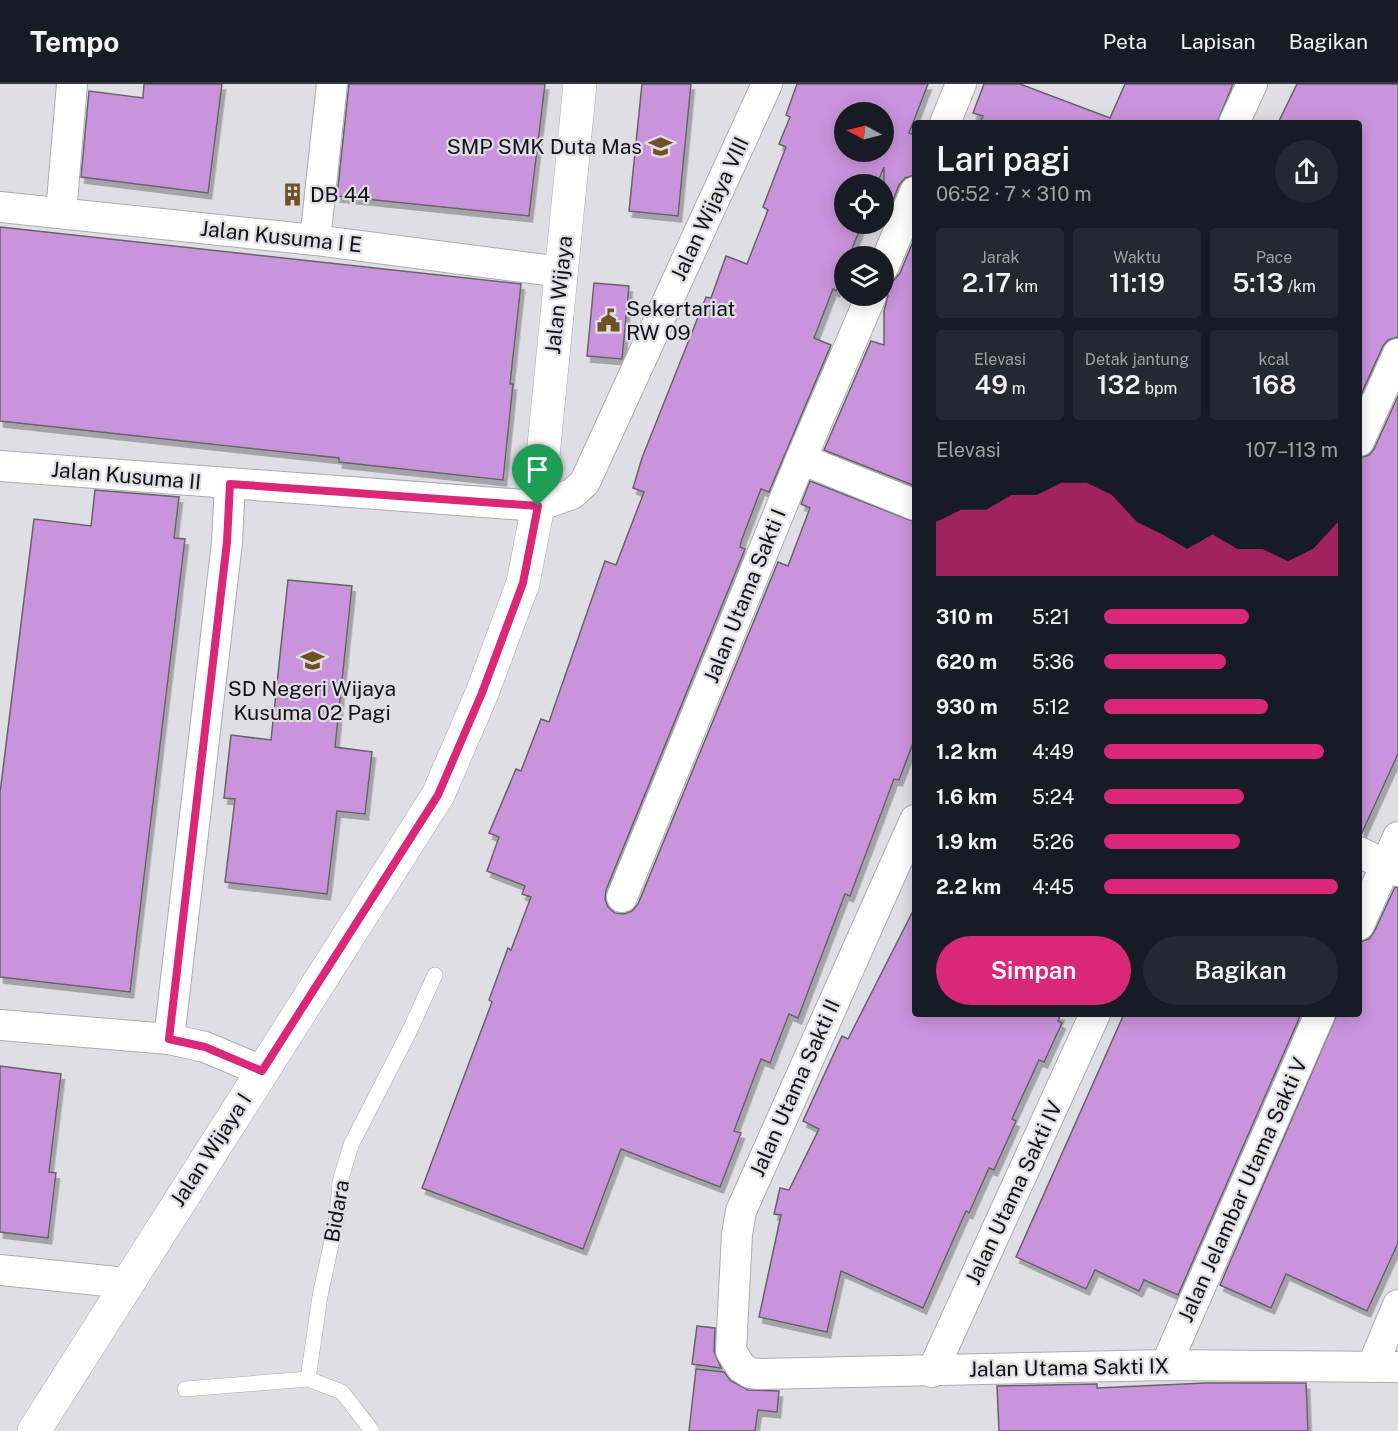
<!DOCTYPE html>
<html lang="id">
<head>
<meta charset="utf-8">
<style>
	:root { --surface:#171b24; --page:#242831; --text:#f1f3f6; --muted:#9ea1a6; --line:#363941; --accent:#db2777 }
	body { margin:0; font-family:"Public Sans",sans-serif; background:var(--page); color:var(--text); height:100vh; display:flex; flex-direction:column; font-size:22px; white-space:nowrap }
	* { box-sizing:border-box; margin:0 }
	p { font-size:20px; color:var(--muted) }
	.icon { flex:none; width:33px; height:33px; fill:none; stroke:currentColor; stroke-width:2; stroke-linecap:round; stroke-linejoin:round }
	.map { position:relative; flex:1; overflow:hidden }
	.side { position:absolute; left:912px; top:36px; width:450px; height:897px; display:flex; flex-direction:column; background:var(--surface); border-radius:6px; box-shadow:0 3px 15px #0003 }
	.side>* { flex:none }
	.needle { width:39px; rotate:277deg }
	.controls { position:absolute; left:834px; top:18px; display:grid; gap:12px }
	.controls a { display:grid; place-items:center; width:60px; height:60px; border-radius:50%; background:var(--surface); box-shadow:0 3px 15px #0003; font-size:30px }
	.pin { position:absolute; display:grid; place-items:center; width:51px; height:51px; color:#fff; margin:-62px -26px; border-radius:50% 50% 50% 0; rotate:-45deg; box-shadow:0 0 6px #0007 }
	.pin .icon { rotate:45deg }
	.round { display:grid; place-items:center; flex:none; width:63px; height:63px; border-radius:32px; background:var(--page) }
	.head { display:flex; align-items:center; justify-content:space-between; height:102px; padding:0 24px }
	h1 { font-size:33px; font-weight:600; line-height:45px }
	.stats { display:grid; grid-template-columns:repeat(3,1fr); gap:9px; height:102px; padding:6px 24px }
	.stats div { display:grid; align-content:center; border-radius:6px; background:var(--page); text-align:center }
	.stats b { font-size:26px; font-weight:600 }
	.stats small { font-size:16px; font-weight:400 }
	.stats p { font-size:16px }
	.chart { height:168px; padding:12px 24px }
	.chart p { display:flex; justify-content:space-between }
	.chart svg { width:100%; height:108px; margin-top:6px; fill:var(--accent); opacity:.7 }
	.cta { display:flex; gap:12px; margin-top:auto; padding:12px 24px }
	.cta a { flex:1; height:69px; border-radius:36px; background:var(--accent); color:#fff; font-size:24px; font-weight:600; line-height:69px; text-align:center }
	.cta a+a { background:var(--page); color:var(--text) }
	ul { padding:0 24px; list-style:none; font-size:20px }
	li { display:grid; grid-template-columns:96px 72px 1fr; align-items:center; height:45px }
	li i { height:15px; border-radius:8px; background:var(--accent) }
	header { display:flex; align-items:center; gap:36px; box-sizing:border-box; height:84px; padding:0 30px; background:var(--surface); border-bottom:2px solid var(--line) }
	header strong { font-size:28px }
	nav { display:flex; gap:33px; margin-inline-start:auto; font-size:21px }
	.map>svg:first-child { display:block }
</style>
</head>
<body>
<header>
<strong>Tempo</strong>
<nav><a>Peta</a><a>Lapisan</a><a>Bagikan</a></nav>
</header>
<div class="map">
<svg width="1398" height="1347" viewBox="0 0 1398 1347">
	<defs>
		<filter id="shadow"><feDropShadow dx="3.5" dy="6" stdDeviation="0" flood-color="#0004"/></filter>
	</defs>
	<rect width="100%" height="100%" fill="#dfdee5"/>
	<g fill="#ca94dd" stroke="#666368" stroke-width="1.5" fill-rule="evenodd" filter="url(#shadow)">
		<polygon points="144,0 222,0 208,109 81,93 89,7 143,14"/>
		<polygon points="349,0 545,0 529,132 337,112"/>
		<polygon points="642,0 691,0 678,132 629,127"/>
		<path d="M 797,0 L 928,0 L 909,49 L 915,51 L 915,91 L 905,94 L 899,101 L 884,139 L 884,83 L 877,100 L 844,100 L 844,140 L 862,140 L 849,172 L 844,172 L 844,185 L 836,207 L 833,205 L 814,254 L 831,261 L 769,408 L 761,405 L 742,455 L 740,463 L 745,465 L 606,806 L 605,815 L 608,823 L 615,829 L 624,830 L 632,827 L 638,820 L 778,478 L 788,482 L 810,424 L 801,420 L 810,397 L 915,438 L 915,654 L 899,696 L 894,695 L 850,812 L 845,810 L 798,934 L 789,930 L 770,979 L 761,975 L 734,1047 L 741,1049 L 720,1103 L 621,1065 L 583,1165 L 422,1104 L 492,918 L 489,916 L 508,864 L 511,866 L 531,813 L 522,810 L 525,802 L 487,787 L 499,753 L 489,749 L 516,685 L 521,687 L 541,635 L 549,638 L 605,477 L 616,481 L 644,408 L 633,404 L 642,374 L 706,213 L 711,214 L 726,172 L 747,180 L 768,126 L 763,123 L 786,63 L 779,60 L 790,33 L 786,31 ZM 844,28 L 884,28 L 884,68 L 844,68 Z"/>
		<polygon points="984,0 1020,0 1110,34 1125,0 1233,0 1217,39 980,39 983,32 973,29"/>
		<polygon points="1297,0 1398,0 1398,253 1388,256 1383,262 1359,315 1359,39 1278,39"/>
		<polygon points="0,143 521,200 510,300 513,300 503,396 339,378 339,374 0,337"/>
		<polygon points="915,153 915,402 824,366 871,257 884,261 884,227 888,211 884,199 894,196 900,189"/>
		<polygon points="594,199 629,202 622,275 587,272"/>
		<polygon points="1398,312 1398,670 1361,751 1359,374 1369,371 1374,365"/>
		<polygon points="95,406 179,413 174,454 185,455 130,908 0,893 0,709 34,435 91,442"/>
		<polygon points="288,496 352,502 335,663 372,668 365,730 337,727 327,810 225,798 235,715 224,714 231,651 271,656"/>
		<polygon points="1395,803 1398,804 1398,1159 1367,1227 1286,1190 1271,1224 1220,1201 1337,930 1359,930 1359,858 1369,855 1374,848"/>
		<polygon points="915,823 915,930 1061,930 1058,937 1062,939 1044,978 1039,976 1012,1035 1016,1037 994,1086 989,1084 969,1129 966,1127 923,1224 841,1187 827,1248 759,1233 781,1131 774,1130 780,1104 789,1106 819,1045 803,1037 842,952 848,955"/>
		<polygon points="1124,930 1301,930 1178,1211 1144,1196 1139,1207 1095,1186 1086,1205 1016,1173"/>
		<polygon points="0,982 61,990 49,1088 56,1089 48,1154 0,1148"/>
		<polygon points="697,1242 715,1244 714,1267 721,1284 692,1280"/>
		<polygon points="696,1285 724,1288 731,1297 748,1306 779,1307 777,1328 758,1326 755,1347 689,1347"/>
		<polygon points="1205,1299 1306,1299 1308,1347 999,1347 997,1302 1097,1300 1097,1304"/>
	</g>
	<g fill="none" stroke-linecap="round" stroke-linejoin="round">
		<defs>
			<g id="lane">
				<polyline points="185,1305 308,1295"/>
				<polyline points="372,1347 342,1308 308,1295 320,1212 337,1133 340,1098 351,1061 409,948 435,891"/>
			</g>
			<g id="street">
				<polyline points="945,39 961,0"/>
				<polyline points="1234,39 1252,0"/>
				<polyline points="0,123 315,156 561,188"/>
				<polyline points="61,129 72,0"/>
				<polyline points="315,156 332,0"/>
				<polyline points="884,182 915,108"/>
				<polyline points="1359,357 1398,270"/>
				<polyline points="801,375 915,421"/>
				<polyline points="0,382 538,422 572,410 585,398 767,0"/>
				<polyline points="915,736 741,1127 737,1150 731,1267 741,1283 750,1289 759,1290 1166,1281 1398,1283"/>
				<polyline points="1359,768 1398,787"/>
				<polyline points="622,813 801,375 871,212"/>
				<polyline points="1359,841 1398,753"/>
				<polyline points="0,941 169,955 205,963 262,987"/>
				<polyline points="169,955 227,458 230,400"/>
				<polyline points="0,1186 126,1199"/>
				<polyline points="1166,1281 1320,930"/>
				<polyline points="1372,1283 1398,1221"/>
				<polyline points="932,1288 1095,930"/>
			</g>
			<polyline id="secondary" points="34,1347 438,711 482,609 523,499 538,422 580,0"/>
		</defs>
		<use href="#lane" stroke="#ababb1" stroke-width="16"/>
		<use href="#street" stroke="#ababb1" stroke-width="32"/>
		<use href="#secondary" stroke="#ababb1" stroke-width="34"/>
		<use href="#lane" stroke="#fff" stroke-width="15"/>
		<use href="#street" stroke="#fff" stroke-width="30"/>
		<use href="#secondary" stroke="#fff" stroke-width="33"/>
	</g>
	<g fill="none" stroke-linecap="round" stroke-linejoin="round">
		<defs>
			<polygon id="route" points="230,400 538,422 523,499 482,609 438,711 262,987 205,963 169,955 227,458"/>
		</defs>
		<use href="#route" stroke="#fff" stroke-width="12"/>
		<use href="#route" stroke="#db2777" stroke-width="8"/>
	</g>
	<defs>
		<symbol id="school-bare" viewBox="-9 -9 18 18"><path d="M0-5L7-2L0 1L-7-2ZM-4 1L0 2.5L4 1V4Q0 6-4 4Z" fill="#6e5125" stroke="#dfdee5" stroke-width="2.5" paint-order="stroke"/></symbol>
		<symbol id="building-bare" viewBox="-9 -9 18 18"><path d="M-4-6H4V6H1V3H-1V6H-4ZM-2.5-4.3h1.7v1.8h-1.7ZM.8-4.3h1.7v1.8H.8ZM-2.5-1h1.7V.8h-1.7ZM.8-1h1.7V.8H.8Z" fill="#6e5125" stroke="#dfdee5" stroke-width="2.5" paint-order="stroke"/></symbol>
		<symbol id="civic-bare" viewBox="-9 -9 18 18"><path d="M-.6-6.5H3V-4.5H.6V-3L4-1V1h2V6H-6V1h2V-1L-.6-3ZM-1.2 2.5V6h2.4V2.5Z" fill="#6e5125" stroke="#dfdee5" stroke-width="2.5" paint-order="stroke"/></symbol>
	</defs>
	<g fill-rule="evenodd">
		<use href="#school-bare" x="644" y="46" width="33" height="33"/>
		<use href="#building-bare" x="276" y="94" width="33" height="33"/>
		<use href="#civic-bare" x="592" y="220" width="33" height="33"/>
		<use href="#school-bare" x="296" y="560" width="33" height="33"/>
	</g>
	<g text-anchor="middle" stroke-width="4.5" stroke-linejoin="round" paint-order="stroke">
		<g font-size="21" fill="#121215" stroke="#dfdee5" text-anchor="start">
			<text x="642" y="70" text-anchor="end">SMP SMK Duta Mas</text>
			<text x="310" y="118">DB 44</text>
			<text x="626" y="232">Sekertariat<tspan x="626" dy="24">RW 09</tspan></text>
			<text x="312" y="612" text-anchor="middle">SD Negeri Wijaya<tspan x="312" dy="24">Kusuma 02 Pagi</tspan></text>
		</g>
		<g font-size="21" fill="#121215" stroke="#dfdee5">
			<text transform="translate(710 125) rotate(-65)" y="7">Jalan Wijaya VIII</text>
			<text transform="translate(281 153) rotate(6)" y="7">Jalan Kusuma I E</text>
			<text transform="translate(559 211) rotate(-84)" y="7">Jalan Wijaya</text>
			<text transform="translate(126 392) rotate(5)" y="7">Jalan Kusuma II</text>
			<text transform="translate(745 512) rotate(-68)" y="7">Jalan Utama Sakti I</text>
			<text transform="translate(795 1004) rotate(-66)" y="7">Jalan Utama Sakti II</text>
			<text transform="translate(211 1066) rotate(-57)" y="7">Jalan Wijaya I</text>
			<text transform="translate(1243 1106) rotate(-66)" y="7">Jalan Jelambar Utama Sakti V</text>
			<text transform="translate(1014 1109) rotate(-65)" y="7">Jalan Utama Sakti IV</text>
			<text transform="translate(337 1127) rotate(-80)" y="7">Bidara</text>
			<text transform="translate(1069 1284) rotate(-1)" y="7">Jalan Utama Sakti IX</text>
		</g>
	</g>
</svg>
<div class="controls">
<a><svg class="needle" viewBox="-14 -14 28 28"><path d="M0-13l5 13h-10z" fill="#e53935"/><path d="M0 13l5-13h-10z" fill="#9ea1a6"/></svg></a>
<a><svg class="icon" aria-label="locate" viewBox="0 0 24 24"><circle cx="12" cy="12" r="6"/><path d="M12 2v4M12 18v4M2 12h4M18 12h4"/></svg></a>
<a><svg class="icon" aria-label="layers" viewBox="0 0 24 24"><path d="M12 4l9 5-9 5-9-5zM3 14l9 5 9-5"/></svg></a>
</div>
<div class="pin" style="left:538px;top:422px;background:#1e9e55"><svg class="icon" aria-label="arrive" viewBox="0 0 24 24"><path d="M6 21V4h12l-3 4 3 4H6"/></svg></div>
<section class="side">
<div class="head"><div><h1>Lari pagi</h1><p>06:52 · 7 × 310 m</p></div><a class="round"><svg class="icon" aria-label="share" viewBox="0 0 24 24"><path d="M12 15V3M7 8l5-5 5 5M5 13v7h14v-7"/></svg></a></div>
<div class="stats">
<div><p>Jarak</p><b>2.17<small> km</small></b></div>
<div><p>Waktu</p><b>11:19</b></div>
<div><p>Pace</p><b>5:13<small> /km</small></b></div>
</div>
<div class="stats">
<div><p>Elevasi</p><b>49<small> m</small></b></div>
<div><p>Detak jantung</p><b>132<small> bpm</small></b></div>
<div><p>kcal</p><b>168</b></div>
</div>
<div class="chart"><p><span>Elevasi</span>107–113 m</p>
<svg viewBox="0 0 160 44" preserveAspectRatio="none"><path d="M0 44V22L10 17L20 17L30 11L40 11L50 6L60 6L70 11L80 22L90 27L100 33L110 27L120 33L130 33L140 38L150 33L160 22V44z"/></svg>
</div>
<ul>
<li><b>310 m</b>5:21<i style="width:62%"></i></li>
<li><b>620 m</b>5:36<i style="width:52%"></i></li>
<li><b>930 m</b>5:12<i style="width:70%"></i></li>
<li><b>1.2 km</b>4:49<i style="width:94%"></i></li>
<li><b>1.6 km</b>5:24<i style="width:60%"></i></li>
<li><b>1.9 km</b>5:26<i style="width:58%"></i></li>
<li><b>2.2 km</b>4:45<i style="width:100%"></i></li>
</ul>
<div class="cta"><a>Simpan</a><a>Bagikan</a></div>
</section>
</div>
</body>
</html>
